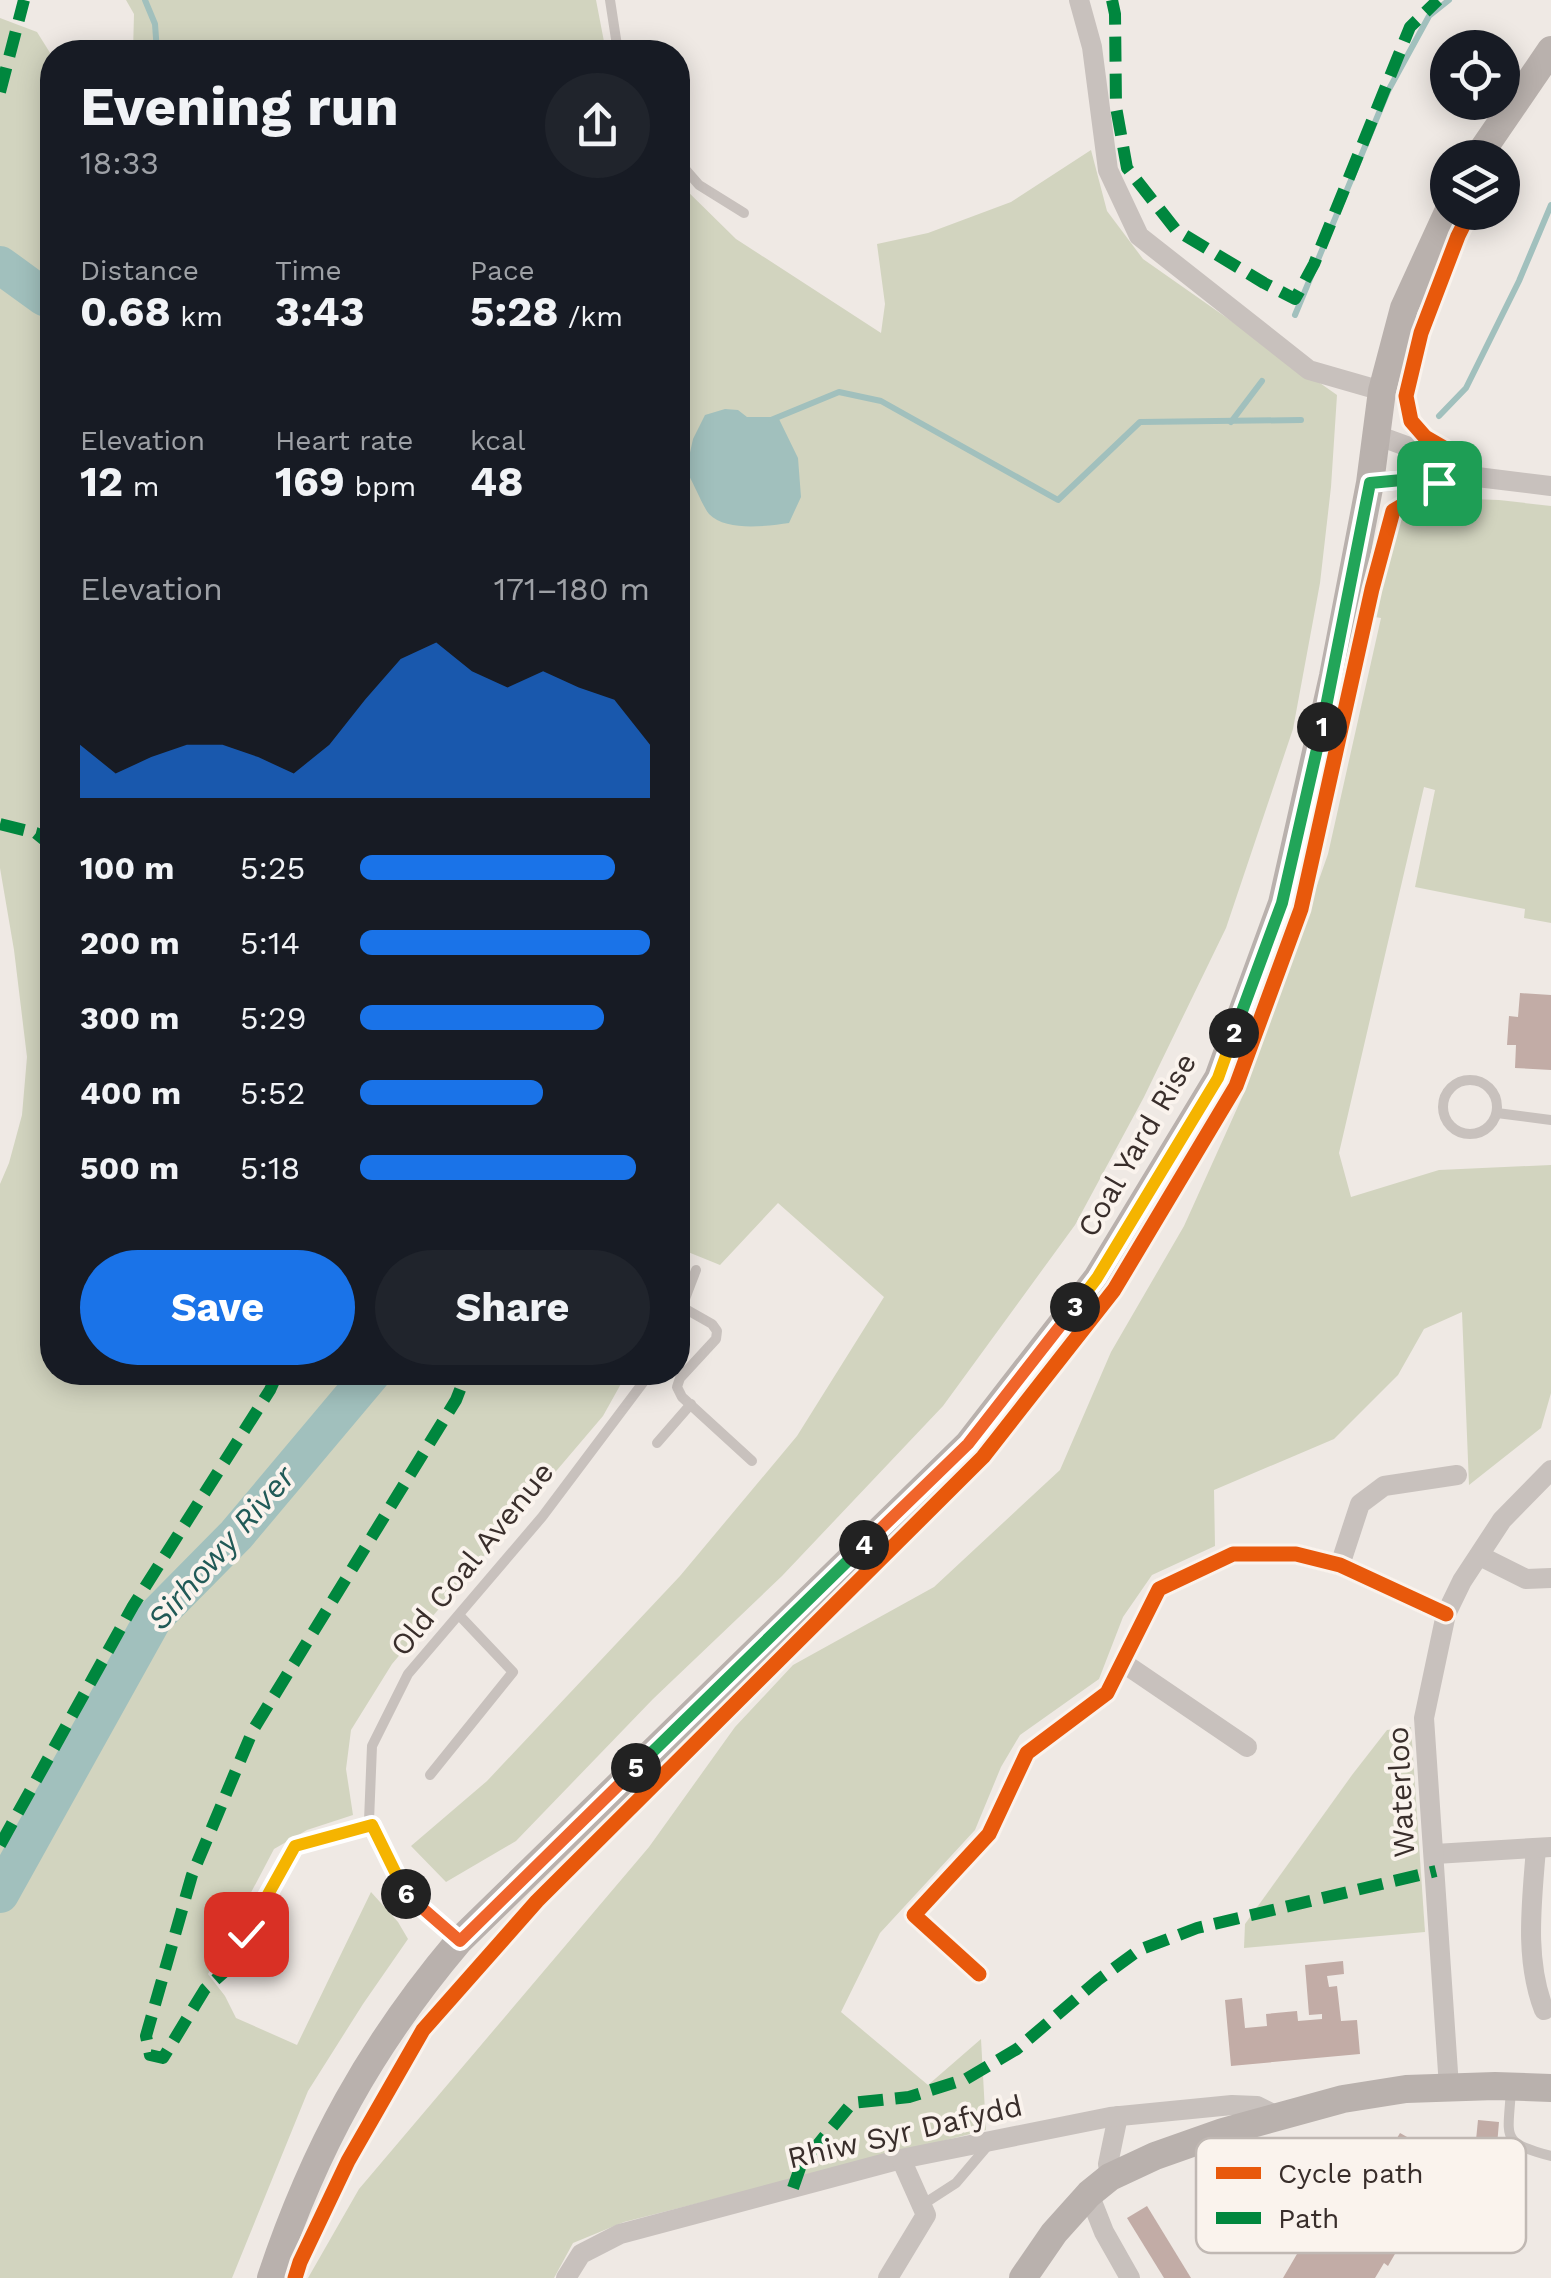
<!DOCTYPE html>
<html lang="en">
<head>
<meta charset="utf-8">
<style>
	:root { --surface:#171b24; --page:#20242c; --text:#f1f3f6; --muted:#9ea1a6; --accent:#1a73e8 }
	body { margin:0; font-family:"Work Sans",sans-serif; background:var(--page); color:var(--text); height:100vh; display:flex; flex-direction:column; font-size:38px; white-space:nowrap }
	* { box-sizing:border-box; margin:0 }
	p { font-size:32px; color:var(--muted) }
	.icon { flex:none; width:55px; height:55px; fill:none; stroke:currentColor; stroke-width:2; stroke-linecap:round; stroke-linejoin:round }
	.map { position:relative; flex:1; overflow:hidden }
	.drawer { position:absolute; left:40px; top:40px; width:650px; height:1345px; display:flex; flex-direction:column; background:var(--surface); border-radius:40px; box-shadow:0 5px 25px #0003 }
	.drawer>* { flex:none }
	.buttons { position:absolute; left:1430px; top:30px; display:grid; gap:20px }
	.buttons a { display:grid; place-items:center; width:90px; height:90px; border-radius:50%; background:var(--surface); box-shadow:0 5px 25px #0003; font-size:50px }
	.pin { position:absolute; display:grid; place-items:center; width:85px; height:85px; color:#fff; margin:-42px; border-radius:20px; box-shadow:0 5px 15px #0006 }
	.km { position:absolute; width:50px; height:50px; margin:-25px; border-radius:50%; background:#222; color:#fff; font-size:28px; line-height:50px; text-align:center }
	.round { display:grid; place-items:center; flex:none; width:105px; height:105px; border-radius:52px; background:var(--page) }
	.head { display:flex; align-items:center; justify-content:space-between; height:170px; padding:0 40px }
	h1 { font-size:55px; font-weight:700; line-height:75px }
	.figures { display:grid; grid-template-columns:repeat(3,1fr); gap:15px; height:170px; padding:10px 40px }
	.figures div { display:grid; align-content:center }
	.figures b { font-size:42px; font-weight:700 }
	.figures small { font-size:28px; font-weight:400 }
	.figures p { font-size:28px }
	.chart { height:280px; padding:20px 40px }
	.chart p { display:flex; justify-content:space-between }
	.chart svg { width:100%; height:180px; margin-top:10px; fill:var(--accent); opacity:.7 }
	.button { display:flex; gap:20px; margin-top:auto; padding:20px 40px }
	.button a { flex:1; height:115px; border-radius:60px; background:var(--accent); color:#fff; font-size:40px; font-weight:700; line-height:115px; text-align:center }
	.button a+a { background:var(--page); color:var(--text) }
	ul { padding:0 40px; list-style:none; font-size:32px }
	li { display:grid; grid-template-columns:160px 120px 1fr; align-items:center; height:75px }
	li i { height:25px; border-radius:12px; background:var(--accent) }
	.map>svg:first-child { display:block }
</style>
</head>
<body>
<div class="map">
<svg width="1551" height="2278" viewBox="0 0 1551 2278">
	<rect width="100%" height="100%" fill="#efe9e4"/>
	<g fill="#d2d4bf">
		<polygon points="126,0 596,0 606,52 133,52 134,14"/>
		<polygon points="0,18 37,32 52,56 52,1372 627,1373 603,1416 392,1664 351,1730 346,1769 353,1815 307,1830 274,1849 208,1974 225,1996 236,2018 297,2045 371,1892 398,1922 408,1939 363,2004 308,2091 232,2278 0,2278 0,1184 9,1163 22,1115 27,1057 14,950 0,868"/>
		<polygon points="1091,150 1107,211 1143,259 1337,395 1331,487 1320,583 1293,729 1226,928 1144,1097 1075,1225 943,1406 782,1576 653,1699 516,1841 446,1882 411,1846 487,1781 680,1576 797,1436 884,1297 778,1203 720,1265 688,1252 678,1279 678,182 736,239 881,333 885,304 877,244 928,233 1011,202"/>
		<path d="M 1439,498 L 1499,500 L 1551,506 L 1551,923 L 1524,918 L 1525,909 L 1415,887 L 1435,790 L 1424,787 L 1339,1153 L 1351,1197 L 1439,1170 L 1551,1165 L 1551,1393 L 1541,1428 L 1469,1485 L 1462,1312 L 1424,1329 L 1398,1375 L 1334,1439 L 1214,1490 L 1215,1546 L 1152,1575 L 1123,1617 L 1099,1679 L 1020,1735 L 1001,1767 L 975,1830 L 880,1933 L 841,2012 L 928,2085 L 981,2039 L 986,2130 L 624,2222 L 573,2243 L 554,2278 L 308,2278 L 359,2189 L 649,1847 L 735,1727 L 793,1665 L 934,1587 L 1060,1470 L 1111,1352 L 1184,1226 L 1244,1093 L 1328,854 L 1381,618 L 1375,617 L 1397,528 C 1406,505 1417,504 1439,498 Z"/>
		<polygon points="1411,1727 1425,1932 1244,1948 1245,1924 1352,1775 1387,1730"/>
	</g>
	<path fill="#a1c0bd" d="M 725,409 L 738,410 L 747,417 L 778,417 L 798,458 L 801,497 L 789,523 C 768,526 726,532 709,514 C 703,507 693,481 686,471 L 693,439 L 705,415 Z"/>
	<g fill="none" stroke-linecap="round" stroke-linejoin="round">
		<g stroke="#a1c0bd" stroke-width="6">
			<polyline points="145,0 155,24 157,52"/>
			<polyline points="1295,315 1388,91 1429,16 1449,0"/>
			<polyline points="1439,416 1466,388 1519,281 1551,205"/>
			<polyline points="771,420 839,392 881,401 1058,500 1140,422 1301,420"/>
			<polyline points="1231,422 1262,381"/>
			<polyline points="678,452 689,457 696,454"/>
		</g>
		<g stroke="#a1c0bd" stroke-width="38">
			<polyline points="0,265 44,297 52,300"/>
			<polyline points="0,1894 153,1619 236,1535 373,1372"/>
		</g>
	</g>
	<g fill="#c2aca6">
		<polygon points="1520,993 1551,995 1551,1070 1515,1068 1516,1045 1507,1045 1509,1016 1518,1017"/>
		<polygon points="1343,1961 1344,1974 1327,1976 1329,1987 1337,1986 1341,2021 1357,2020 1360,2054 1231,2066 1225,2000 1242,1998 1245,2028 1267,2026 1266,2014 1297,2011 1298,2021 1322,2019 1322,2014 1309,2015 1305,1965"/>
		<polygon points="1478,2120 1499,2122 1493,2192 1471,2190"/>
		<polygon points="1400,2133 1423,2146 1427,2141 1447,2152 1398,2237 1403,2240 1388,2266 1384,2263 1375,2278 1283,2278 1347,2168 1370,2181 1366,2188 1383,2198 1396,2176 1380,2167"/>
		<polygon points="1147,2206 1191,2278 1164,2278 1127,2218"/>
	</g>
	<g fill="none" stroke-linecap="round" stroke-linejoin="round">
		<g stroke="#c8c1bd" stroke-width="10">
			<polyline points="610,0 618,52"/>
			<polyline points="678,161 699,185 744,213"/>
			<circle cx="1470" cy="1107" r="27"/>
			<polyline points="1497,1113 1551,1120"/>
			<polyline points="682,1307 712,1324 717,1331 716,1339 680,1378 677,1387 682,1397 752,1461"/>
			<polyline points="678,1317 696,1270"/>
			<polyline points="657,1443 691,1404"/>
			<polyline points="430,1775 513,1672 459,1615"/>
			<polyline points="247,1933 295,1846 371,1825"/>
			<polyline points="459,1941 406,1893 369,1821 372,1746 408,1674 542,1517 651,1372"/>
			<path d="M 1511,2090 C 1508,2139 1500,2142 1551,2156"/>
			<polyline points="922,2205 956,2183 990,2143"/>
		</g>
		<g stroke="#c8c1bd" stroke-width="20">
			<polyline points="1079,0 1092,47 1108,170 1139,236 1309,370 1382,391"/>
			<polyline points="1376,435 1456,464 1469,476"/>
			<polyline points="1370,483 1402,480 1453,484 1469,476 1551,486"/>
			<polyline points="1480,1556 1526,1579 1551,1578"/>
			<polyline points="1340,1565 1360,1504 1384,1486 1457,1475"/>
			<polyline points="1122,1662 1247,1747"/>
			<path d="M 1536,1848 C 1532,1902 1524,1958 1544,2010"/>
			<polyline points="1435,1854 1551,1847"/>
			<polyline points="979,1974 914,1915 989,1834 1027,1753 1107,1693 1159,1589 1233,1554 1296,1554 1340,1565 1446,1614"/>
			<polyline points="1449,2087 1424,1718 1446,1614 1462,1581 1502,1520 1551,1470"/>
			<polyline points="1110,2177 1108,2164 1118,2116"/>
			<polyline points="1089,2194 1104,2232 1130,2278"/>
			<polyline points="566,2278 581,2254 620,2234 901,2159 1110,2117 1232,2105 1257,2106 1277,2116"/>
			<polyline points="888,2278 926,2215 901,2159"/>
		</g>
		<g stroke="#b9b1ad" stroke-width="28">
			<polyline points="1477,158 1551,50"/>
			<path d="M 271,2278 C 314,2149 371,2045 459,1941 L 968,1444 L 1097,1278 L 1218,1078 L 1282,903 L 1333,676 L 1370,483 L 1382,391 L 1404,308 L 1448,212"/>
			<polyline points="1023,2278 1054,2233 1089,2194 1110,2177 1155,2156 1223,2132 1343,2099 1406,2089 1495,2086 1551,2088"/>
		</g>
		<g stroke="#00873e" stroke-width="12" stroke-dasharray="25 12" stroke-linecap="butt">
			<polyline points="1112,0 1115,14 1116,107 1127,168 1176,230 1264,283 1295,299 1314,264 1410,27 1438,0"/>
			<polyline points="0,92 24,0"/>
			<polyline points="0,824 36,833 52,846"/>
			<polyline points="0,1845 133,1606 270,1390 278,1372"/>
			<polyline points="247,1933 249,1950 205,1989 163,2058 150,2055 146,2036 192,1875 253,1730 456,1400 467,1372"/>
			<polyline points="793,2188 801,2165 852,2103 909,2097 966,2079 1017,2049 1098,1980 1139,1950 1197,1928 1436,1871"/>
		</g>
		<defs>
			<g id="cycleway">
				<polyline points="979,1974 914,1915 989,1834 1027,1753 1107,1693 1159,1589 1233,1554 1296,1554 1340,1565 1446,1614"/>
				<polyline points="295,2278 300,2262 348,2161 423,2030 537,1901 983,1457 1114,1290 1236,1086 1301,909 1372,589 1393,511 1415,498 1438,494 1444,448 1425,437 1411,421 1406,396 1421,333 1458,236 1470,212"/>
			</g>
		</defs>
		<use href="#cycleway" stroke="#faf3ed" stroke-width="21"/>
		<use href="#cycleway" stroke="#e8590c" stroke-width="15"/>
	</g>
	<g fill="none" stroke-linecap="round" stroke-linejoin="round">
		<defs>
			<polyline id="split-1" points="1322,727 1370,483 1402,480 1439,483"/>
			<polyline id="split-2" points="1234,1033 1282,903 1322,727"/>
			<polyline id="split-3" points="1075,1307 1097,1278 1218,1078 1234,1033"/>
			<polyline id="split-4" points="864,1545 968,1444 1075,1307"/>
			<polyline id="split-5" points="636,1768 864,1545"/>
			<polyline id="split-6" points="406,1894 460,1941 636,1768"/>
			<polyline id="split-7" points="246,1934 295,1846 372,1825 406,1894"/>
		</defs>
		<use href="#split-1" stroke="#fff" stroke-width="20"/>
		<use href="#split-2" stroke="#fff" stroke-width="20"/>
		<use href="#split-3" stroke="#fff" stroke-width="20"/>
		<use href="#split-4" stroke="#fff" stroke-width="20"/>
		<use href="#split-5" stroke="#fff" stroke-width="20"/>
		<use href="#split-6" stroke="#fff" stroke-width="20"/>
		<use href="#split-7" stroke="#fff" stroke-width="20"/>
		<use href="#split-1" stroke="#22a559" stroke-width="12"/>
		<use href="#split-2" stroke="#22a559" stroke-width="12"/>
		<use href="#split-3" stroke="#f5b400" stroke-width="12"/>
		<use href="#split-4" stroke="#f0652b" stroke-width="12"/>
		<use href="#split-5" stroke="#22a559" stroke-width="12"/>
		<use href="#split-6" stroke="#f0652b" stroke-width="12"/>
		<use href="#split-7" stroke="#f5b400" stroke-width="12"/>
	</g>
	<g text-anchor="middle" stroke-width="8" stroke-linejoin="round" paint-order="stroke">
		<g font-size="30" fill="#392e2b" stroke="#faf3ed">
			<text transform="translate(1137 1145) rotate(-60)" y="10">Coal Yard Rise</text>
			<text transform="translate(472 1559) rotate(-51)" y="10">Old Coal Avenue</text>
			<text transform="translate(1401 1792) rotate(-93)" y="10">Waterloo</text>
			<text transform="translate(905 2132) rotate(-13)" y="10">Rhiw Syr Dafydd</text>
		</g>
		<g font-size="32" font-style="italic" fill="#215a57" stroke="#faf3ed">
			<text transform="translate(221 1548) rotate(-49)" y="11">Sirhowy River</text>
		</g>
	</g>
	<rect x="1196" y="2138" width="330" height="115" rx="15" fill="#faf3ed" stroke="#c0b8b3" stroke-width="2.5"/>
	<rect x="1216" y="2167" width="45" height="12" fill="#e8590c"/>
	<rect x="1216" y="2212" width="45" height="12" fill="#00873e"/>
	<g font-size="28" fill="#392e2b">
		<text x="1278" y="2183">Cycle path</text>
		<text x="1278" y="2228">Path</text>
	</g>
</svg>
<div class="buttons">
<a><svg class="icon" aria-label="locate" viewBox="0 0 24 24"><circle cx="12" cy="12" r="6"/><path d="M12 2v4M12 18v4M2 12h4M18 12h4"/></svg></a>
<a><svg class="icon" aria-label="layers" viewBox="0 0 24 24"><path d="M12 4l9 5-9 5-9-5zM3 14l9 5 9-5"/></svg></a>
</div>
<div class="pin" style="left:1439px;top:483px;background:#1e9e55"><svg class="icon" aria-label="arrive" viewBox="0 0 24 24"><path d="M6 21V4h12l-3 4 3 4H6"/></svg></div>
<div class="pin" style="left:246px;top:1934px;background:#d93025"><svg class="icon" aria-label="check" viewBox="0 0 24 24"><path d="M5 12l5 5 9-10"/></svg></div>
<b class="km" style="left:1322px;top:727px">1</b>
<b class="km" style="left:1234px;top:1033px">2</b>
<b class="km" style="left:1075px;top:1307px">3</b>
<b class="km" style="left:864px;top:1545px">4</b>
<b class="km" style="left:636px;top:1768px">5</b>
<b class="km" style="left:406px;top:1894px">6</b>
<section class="drawer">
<div class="head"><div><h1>Evening run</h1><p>18:33</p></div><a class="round"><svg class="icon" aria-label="share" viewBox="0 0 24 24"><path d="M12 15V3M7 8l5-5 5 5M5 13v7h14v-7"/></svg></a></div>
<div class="figures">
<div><p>Distance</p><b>0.68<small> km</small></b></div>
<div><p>Time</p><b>3:43</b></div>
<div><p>Pace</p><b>5:28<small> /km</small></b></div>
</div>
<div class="figures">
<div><p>Elevation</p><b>12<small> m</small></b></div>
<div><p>Heart rate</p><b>169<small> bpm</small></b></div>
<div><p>kcal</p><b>48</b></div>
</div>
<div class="chart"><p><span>Elevation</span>171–180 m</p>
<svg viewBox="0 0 160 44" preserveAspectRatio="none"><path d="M0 44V31L10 38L20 34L30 31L40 31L50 34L60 38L70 31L80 20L90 10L100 6L110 13L120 17L130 13L140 17L150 20L160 31V44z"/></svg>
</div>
<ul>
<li><b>100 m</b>5:25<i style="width:88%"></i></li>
<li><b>200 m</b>5:14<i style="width:100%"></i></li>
<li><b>300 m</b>5:29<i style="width:84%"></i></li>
<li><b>400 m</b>5:52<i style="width:63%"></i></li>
<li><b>500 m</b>5:18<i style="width:95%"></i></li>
</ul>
<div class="button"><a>Save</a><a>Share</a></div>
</section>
</div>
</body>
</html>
